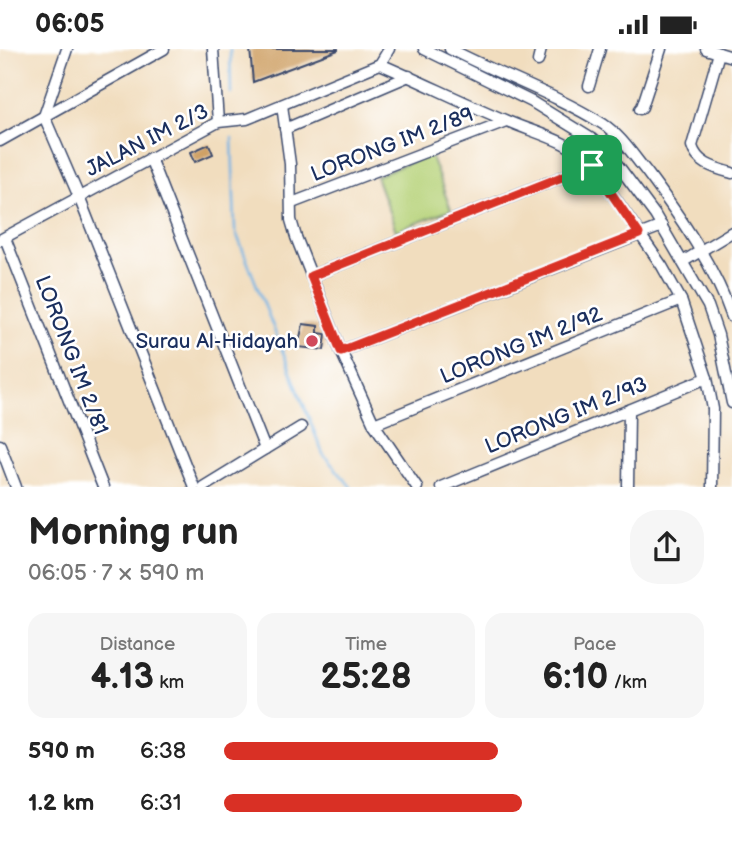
<!DOCTYPE html>
<html lang="en">
<head>
<meta charset="utf-8">
<style>
	:root { --surface:#fff; --page:#f6f6f6; --text:#222; --muted:#767676; --accent:#d93025 }
	body { margin:0; font-family:"Balsamiq Sans",sans-serif; background:var(--page); color:var(--text); height:100vh; display:flex; flex-direction:column; font-size:26px; white-space:nowrap }
	* { box-sizing:border-box; margin:0 }
	p { font-size:23px; color:var(--muted) }
	.icon { flex:none; width:38px; height:38px; fill:none; stroke:currentColor; stroke-width:2; stroke-linecap:round; stroke-linejoin:round }
	.map { position:relative; height:438px; overflow:hidden }
	.panel { display:flex; flex-direction:column; background:var(--surface); flex:1 }
	.panel>* { flex:none }
	.pin { position:absolute; display:grid; place-items:center; width:60px; height:60px; color:#fff; margin:-30px; border-radius:14px; box-shadow:0 4px 10px #0006 }
	.round { display:grid; place-items:center; flex:none; width:74px; height:74px; border-radius:28px; background:var(--page) }
	.headline { display:flex; align-items:center; justify-content:space-between; height:119px; padding:0 28px }
	h1 { font-size:38px; font-weight:600; line-height:52px }
	.metrics { display:grid; grid-template-columns:repeat(3,1fr); gap:10px; height:119px; padding:7px 28px }
	.metrics div { display:grid; align-content:center; border-radius:18px; background:var(--page); text-align:center }
	.metrics b { font-size:35px; font-weight:600 }
	.metrics small { font-size:19px; font-weight:400 }
	.metrics p { font-size:19px }
	ul { padding:0 28px; list-style:none; font-size:23px }
	li { display:grid; grid-template-columns:112px 84px 1fr; align-items:center; height:52px }
	li i { height:18px; border-radius:9px; background:var(--accent) }
	.status { display:flex; justify-content:space-between; align-items:center; height:49px; padding:0 35px; background:var(--surface); direction:ltr }
	.status svg { height:19px; fill:currentColor }
	.map>svg:first-child { display:block }
</style>
</head>
<body>
<div class="status"><b>06:05</b><svg viewBox="0 0 49 12"><path d="M0 12V9h3v3zM5 12V6h3v6zM10 12V3h3v9zM15 12V0h3v12zM26 1h20v11H26zM47 4h2v5h-2z"/></svg></div>
<div class="map">
<svg width="732" height="438" viewBox="0 0 732 438">
	<rect width="100%" height="100%" fill="#fff"/>
	<filter id="ink" filterUnits="userSpaceOnUse"><feTurbulence type="fractalNoise" baseFrequency=".0143" numOctaves="2"/><feDisplacementMap in="SourceGraphic" scale="14" xChannelSelector="R" yChannelSelector="G"/><feConvolveMatrix kernelMatrix="1 2 1 2 8 2 1 2 1" color-interpolation-filters="sRGB"/></filter>
	<filter id="wash" filterUnits="userSpaceOnUse"><feTurbulence type="fractalNoise" baseFrequency=".00686" numOctaves="4" result="noise"/><feDisplacementMap in="SourceGraphic" scale="28" xChannelSelector="R" yChannelSelector="G"/><feGaussianBlur stdDeviation="1.57" result="paint"/><feColorMatrix in="noise" values="0 0 0 0 0 0 0 0 0 0 0 0 0 0 0 0 0 1.4 0 .05"/><feComposite in="paint" operator="in"/></filter>
	<g filter="url(#wash)">
		<rect width="100%" height="100%" fill="#f1ddbe"/>
		<polygon fill="#b6d278" stroke="#68806b" stroke-width="2" points="430,105 451,161 396,182 376,127"/>
		<g fill="none" stroke-linecap="round" stroke-linejoin="round">
			<g stroke="#6fb2e4" stroke-width="2.5">
				<polyline points="230,0 231,44"/>
				<polyline points="232,89 235,181 323,405 351,438"/>
			</g>
		</g>
		<g id="blocks">
			<g fill="#cfa166">
				<polygon points="250,0 338,0 338,1 253,33"/>
				<polygon points="209,95 213,105 195,113 191,103"/>
				<polygon points="303,275 318,277 318,284 326,285 324,301 298,298"/>
			</g>
		</g>
	</g>
	<g filter="url(#ink)">
		<use href="#blocks" fill-opacity="0" stroke="#3b496c" stroke-width="2"/>
		<g fill="none" stroke-linecap="round" stroke-linejoin="round">
			<defs>
				<g id="minor">
					<polyline points="213,0 218,73"/>
					<polyline points="424,0 532,53 592,90 611,107 655,166 708,257 718,286 732,354"/>
					<path d="M 450,0 C 500,26 555,45 603,75 C 620,86 633,106 646,122 C 679,166 714,216 732,268"/>
					<polyline points="706,0 732,8"/>
					<path d="M 719,4 L 692,97 C 697,115 715,119 732,124"/>
					<polyline points="538,12 541,0"/>
					<path d="M 380,15 C 422,33 464,54 507,72 C 537,85 570,91 592,116 L 662,217 L 681,251 L 707,329 L 713,360 L 712,438"/>
					<polyline points="589,37 600,0"/>
					<polyline points="282,56 290,115 291,171 296,188 341,302 374,375 417,438"/>
					<polyline points="640,60 642,58 661,0"/>
					<polyline points="44,67 79,148 194,438"/>
					<polyline points="44,67 67,0"/>
					<polyline points="285,80 409,27"/>
					<polyline points="0,92 164,0"/>
					<polyline points="150,109 265,400"/>
					<polyline points="292,154 506,72"/>
					<polyline points="5,189 103,438"/>
					<polyline points="0,191 218,73 247,70 380,15 389,0"/>
					<polyline points="684,212 732,183"/>
					<polyline points="311,227 592,116"/>
					<polyline points="341,302 662,177"/>
					<polyline points="374,375 681,251"/>
					<polyline points="0,396 16,438"/>
					<polyline points="203,438 301,378"/>
					<polyline points="441,438 707,329"/>
					<polyline points="628,438 629,361"/>
				</g>
			</defs>
			<use href="#minor" stroke="#3b496c" stroke-width="13"/>
			<use href="#minor" stroke="#fff" stroke-width="10"/>
		</g>
	</g>
	<g fill="none" stroke-linecap="round" stroke-linejoin="round" filter="url(#ink)">
		<defs>
			<polygon id="route" points="592,116 639,185 341,302 311,227"/>
		</defs>
		<use href="#route" stroke="#fff" stroke-width="14"/>
		<use href="#route" stroke="#d93025" stroke-width="9"/>
	</g>
	<circle fill="#d1495b" stroke="#fff" stroke-width="2.5" cx="312" cy="292" r="7"/>
	<g text-anchor="middle" stroke-width="5" stroke-linejoin="round" paint-order="stroke">
		<g font-size="21" fill="#1b2f5e" stroke="#fff">
			<text transform="translate(147 91) rotate(-27)" y="7">JALAN IM 2/3</text>
			<text transform="translate(392 95) rotate(-21)" y="7">LORONG IM 2/89</text>
			<text transform="translate(521 296) rotate(-22)" y="7">LORONG IM 2/92</text>
			<text transform="translate(72 306) rotate(69)" y="7">LORONG IM 2/81</text>
			<text transform="translate(566 366) rotate(-22)" y="7">LORONG IM 2/93</text>
		</g>
		<g font-size="21" fill="#1b2f5e" stroke="#fff" text-anchor="end">
			<text x="298" y="299">Surau Al-Hidayah</text>
		</g>
	</g>
</svg>
<div class="pin" style="left:592px;top:116px;background:#1e9e55"><svg class="icon" aria-label="arrive" viewBox="0 0 24 24"><path d="M6 21V4h12l-3 4 3 4H6"/></svg></div>
</div>
<section class="panel">
<div class="headline"><div><h1>Morning run</h1><p>06:05 · 7 × 590 m</p></div><a class="round"><svg class="icon" aria-label="share" viewBox="0 0 24 24"><path d="M12 15V3M7 8l5-5 5 5M5 13v7h14v-7"/></svg></a></div>
<div class="metrics">
<div><p>Distance</p><b>4.13<small> km</small></b></div>
<div><p>Time</p><b>25:28</b></div>
<div><p>Pace</p><b>6:10<small> /km</small></b></div>
</div>
<ul>
<li><b>590 m</b>6:38<i style="width:57%"></i></li>
<li><b>1.2 km</b>6:31<i style="width:62%"></i></li>
</ul>
</section>
</body>
</html>
